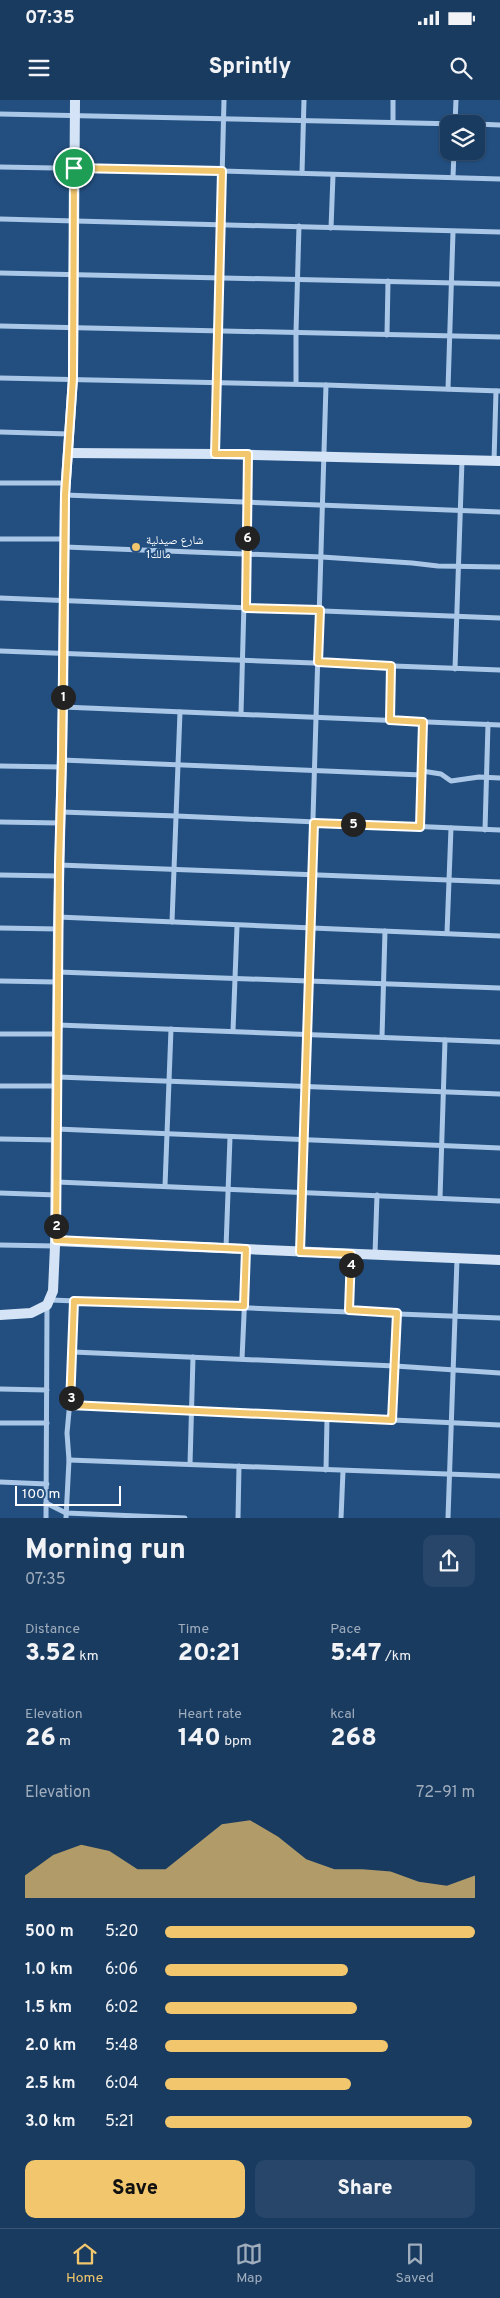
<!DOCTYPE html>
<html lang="en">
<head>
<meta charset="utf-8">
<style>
	:root { --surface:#1a3b60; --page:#274669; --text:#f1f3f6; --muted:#9fadbd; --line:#385575; --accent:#f1c66d }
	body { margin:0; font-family:Overpass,"Noto Naskh Arabic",sans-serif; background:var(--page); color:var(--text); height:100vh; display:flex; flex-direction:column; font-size:19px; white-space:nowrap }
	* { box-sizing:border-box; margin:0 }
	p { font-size:16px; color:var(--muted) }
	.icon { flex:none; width:28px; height:28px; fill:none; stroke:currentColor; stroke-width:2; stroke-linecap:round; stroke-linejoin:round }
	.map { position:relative; height:1418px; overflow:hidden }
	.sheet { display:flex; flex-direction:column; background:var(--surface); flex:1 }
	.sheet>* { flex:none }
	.fabs { position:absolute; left:440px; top:15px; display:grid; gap:10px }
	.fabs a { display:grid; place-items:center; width:45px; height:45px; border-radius:10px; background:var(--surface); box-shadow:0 1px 4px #0004,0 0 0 1px var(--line); font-size:25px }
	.scale { position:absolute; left:15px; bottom:12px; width:106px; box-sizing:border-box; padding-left:5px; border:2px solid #fff; border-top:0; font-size:14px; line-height:18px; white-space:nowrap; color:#fff; -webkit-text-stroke:4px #234f80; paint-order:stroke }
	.pin { position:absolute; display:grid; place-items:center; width:42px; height:42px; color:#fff; margin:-21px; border:2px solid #fff; border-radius:50%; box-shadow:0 1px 5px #0007 }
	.km { position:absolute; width:25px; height:25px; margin:-12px; border-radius:50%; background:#222; color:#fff; font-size:14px; line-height:25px; text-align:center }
	.round { display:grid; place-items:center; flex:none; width:52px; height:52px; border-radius:10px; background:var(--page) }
	.head { display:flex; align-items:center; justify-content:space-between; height:85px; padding:0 25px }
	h1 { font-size:28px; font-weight:800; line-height:38px }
	.metrics { display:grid; grid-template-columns:repeat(3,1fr); gap:8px; height:85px; padding:5px 25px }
	.metrics div { display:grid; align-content:center }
	.metrics b { font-size:25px; font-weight:800 }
	.metrics small { font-size:14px; font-weight:400 }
	.metrics p { font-size:14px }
	.chart { height:140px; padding:10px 25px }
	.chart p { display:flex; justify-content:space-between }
	.chart svg { width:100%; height:90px; margin-top:5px; fill:var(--accent); opacity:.7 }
	.cta { display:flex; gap:10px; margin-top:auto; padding:10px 25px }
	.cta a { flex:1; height:58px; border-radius:10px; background:var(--accent); color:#111; font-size:20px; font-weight:800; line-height:58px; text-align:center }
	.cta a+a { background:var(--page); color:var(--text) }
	ul { padding:0 25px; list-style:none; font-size:16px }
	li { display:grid; grid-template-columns:80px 60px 1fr; align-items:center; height:38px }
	li i { height:12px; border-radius:6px; background:var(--accent) }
	.status { display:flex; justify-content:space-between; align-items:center; height:35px; padding:0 25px; background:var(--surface); direction:ltr }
	.status svg { height:14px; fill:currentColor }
	header { display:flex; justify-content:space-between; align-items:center; height:65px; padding:0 25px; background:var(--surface); font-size:22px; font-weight:800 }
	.tabs { display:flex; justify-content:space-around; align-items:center; height:70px; border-top:1px solid var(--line); background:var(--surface); font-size:14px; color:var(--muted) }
	.tabs a { display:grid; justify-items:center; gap:2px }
	.tabs .selected { color:var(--accent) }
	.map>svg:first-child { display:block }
</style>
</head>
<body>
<div class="status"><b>07:35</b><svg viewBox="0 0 49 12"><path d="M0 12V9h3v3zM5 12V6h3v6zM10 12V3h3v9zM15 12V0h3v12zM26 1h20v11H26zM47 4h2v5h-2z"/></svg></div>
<header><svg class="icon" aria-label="menu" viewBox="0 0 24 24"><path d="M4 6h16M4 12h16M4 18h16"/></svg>Sprintly<svg class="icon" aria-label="search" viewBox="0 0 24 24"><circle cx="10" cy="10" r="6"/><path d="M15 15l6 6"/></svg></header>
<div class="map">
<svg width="500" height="1418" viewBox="0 0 500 1418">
	<rect width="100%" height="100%" fill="#234f80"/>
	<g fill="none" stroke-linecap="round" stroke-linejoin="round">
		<g stroke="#aac7e7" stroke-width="5">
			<polyline points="0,14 459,24"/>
			<polyline points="393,22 393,0"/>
			<polyline points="455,24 456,0"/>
			<polyline points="476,24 500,25"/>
			<polyline points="0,67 222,71 500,79"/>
			<polyline points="302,73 304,0"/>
			<polyline points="453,77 454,51"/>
			<polyline points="0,119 500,132"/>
			<polyline points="331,128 333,75"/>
			<polyline points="0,173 500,184"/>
			<polyline points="0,226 500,237"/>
			<polyline points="387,235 388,181"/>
			<polyline points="0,278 326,285 500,291"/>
			<polyline points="296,284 296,232 299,126"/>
			<polyline points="448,289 453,132"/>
			<polyline points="0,332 69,334"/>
			<polyline points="215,354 224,0"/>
			<polyline points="494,361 496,291"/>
			<polyline points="0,383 66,383"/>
			<polyline points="65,395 500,412"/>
			<polyline points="0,439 64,439"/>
			<polyline points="65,447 322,457 412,463 438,466 500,467"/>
			<polyline points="0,498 500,518"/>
			<polyline points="0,551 500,570"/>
			<polyline points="455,569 462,360"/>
			<polyline points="63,607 500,625"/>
			<polyline points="241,614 248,355"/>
			<polyline points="390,620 391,566"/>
			<polyline points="62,660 422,675"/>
			<polyline points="0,666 62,667"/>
			<polyline points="422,671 441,674 451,681 479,677 500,678"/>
			<polyline points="61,712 177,716 500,730"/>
			<polyline points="0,722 60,723"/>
			<polyline points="420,727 423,622"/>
			<polyline points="485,730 488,624"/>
			<polyline points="59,765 500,782"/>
			<polyline points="0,775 59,776"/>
			<polyline points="58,817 500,836"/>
			<polyline points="172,822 180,612"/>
			<polyline points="0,828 58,829"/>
			<polyline points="447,833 451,728"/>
			<polyline points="58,872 500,888"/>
			<polyline points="0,881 57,882"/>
			<polyline points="58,925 500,942"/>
			<polyline points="233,931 237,826"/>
			<polyline points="0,934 57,934"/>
			<polyline points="382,937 385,831"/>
			<polyline points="58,977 500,994"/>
			<polyline points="0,986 57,986"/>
			<polyline points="57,1029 500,1048"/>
			<polyline points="0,1039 57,1040"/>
			<polyline points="57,1082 500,1101"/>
			<polyline points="165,1086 171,929"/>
			<polyline points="0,1093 57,1095"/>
			<polyline points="440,1098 445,940"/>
			<polyline points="0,1145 55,1146"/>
			<polyline points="226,1148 230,1037"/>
			<polyline points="300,1151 326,285"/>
			<polyline points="375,1154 377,1095"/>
			<polyline points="51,1200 500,1218"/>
			<polyline points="349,1210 351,1154"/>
			<polyline points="73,1252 395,1266 500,1273"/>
			<polyline points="242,1259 247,1149"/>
			<polyline points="0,1289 47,1290"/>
			<polyline points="70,1305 500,1325"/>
			<polyline points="392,1320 397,1213"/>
			<polyline points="0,1323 47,1323"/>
			<polyline points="69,1360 500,1376"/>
			<polyline points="190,1364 193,1257"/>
			<polyline points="326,1370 327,1318"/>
			<polyline points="0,1382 47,1384"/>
			<polyline points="46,1403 66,1413 185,1418"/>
			<polyline points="46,1418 47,1205"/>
			<polyline points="66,1418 69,1360 67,1333 72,1279 74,1201"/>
			<polyline points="238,1418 239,1366"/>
			<polyline points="341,1418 343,1371"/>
			<polyline points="448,1418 457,1159"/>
		</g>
		<g stroke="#d4e4f6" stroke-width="10">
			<polyline points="69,353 215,354 500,361"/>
			<polyline points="56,1141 500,1160"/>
			<polyline points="0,1215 31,1213 47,1205 53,1191 55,1146 58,829 63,607 65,395 73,278 75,0"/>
		</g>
	</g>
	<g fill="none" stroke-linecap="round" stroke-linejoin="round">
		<defs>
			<polygon id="route" points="74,68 222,71 215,354 248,354 246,508 320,510 318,562 391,566 390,620 423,622 420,727 314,723 300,1152 351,1154 349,1210 397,1213 392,1320 70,1305 74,1201 244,1206 246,1149 56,1140 59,765 62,660 65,395 73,278"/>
		</defs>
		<use href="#route" stroke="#fff" stroke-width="10"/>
		<use href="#route" stroke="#f1c66d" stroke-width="6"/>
	</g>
	<circle fill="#f1c66d" stroke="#234f80" stroke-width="2" cx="136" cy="447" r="5"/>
	<g text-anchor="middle" stroke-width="4" stroke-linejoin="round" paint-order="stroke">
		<g font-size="12" fill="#fff" stroke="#234f80" text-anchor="start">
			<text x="146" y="444">شارع صيدلية<tspan x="146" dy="14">مالك1</tspan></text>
		</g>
	</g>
</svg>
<div class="fabs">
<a><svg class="icon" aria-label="layers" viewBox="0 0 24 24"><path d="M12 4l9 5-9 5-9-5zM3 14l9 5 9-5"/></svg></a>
</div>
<div class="scale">100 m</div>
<div class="pin" style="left:74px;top:68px;background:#1e9e55"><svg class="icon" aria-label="arrive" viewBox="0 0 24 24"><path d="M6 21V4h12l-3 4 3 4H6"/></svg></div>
<b class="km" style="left:63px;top:597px">1</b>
<b class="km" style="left:56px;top:1126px">2</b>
<b class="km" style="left:71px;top:1298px">3</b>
<b class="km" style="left:351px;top:1165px">4</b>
<b class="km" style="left:353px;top:724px">5</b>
<b class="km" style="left:247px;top:438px">6</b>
</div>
<section class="sheet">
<div class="head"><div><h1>Morning run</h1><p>07:35</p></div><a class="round"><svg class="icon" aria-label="share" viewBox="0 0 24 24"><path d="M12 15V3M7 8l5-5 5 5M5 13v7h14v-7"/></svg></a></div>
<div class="metrics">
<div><p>Distance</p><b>3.52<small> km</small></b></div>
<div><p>Time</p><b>20:21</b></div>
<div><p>Pace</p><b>5:47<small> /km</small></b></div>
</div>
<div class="metrics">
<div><p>Elevation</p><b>26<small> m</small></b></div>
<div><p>Heart rate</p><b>140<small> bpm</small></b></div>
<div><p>kcal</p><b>268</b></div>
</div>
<div class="chart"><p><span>Elevation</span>72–91 m</p>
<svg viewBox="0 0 160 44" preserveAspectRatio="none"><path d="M0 44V33L10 23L20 18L30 21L40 30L50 30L60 19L70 8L80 6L90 14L100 25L110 30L120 30L130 31L140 36L150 38L160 33V44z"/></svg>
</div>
<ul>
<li><b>500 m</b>5:20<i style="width:100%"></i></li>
<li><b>1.0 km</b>6:06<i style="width:59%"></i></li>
<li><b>1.5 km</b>6:02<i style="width:62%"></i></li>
<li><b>2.0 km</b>5:48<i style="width:72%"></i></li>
<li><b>2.5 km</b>6:04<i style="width:60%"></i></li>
<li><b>3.0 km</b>5:21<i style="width:99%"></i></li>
</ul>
<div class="cta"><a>Save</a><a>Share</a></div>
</section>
<nav class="tabs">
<a class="selected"><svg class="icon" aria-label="home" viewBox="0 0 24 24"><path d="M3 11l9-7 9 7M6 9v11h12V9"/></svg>Home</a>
<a><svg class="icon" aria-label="map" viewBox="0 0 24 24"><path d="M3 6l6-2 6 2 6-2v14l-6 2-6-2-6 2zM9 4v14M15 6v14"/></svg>Map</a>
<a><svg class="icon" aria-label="saved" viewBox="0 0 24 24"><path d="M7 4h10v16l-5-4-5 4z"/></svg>Saved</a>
</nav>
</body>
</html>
